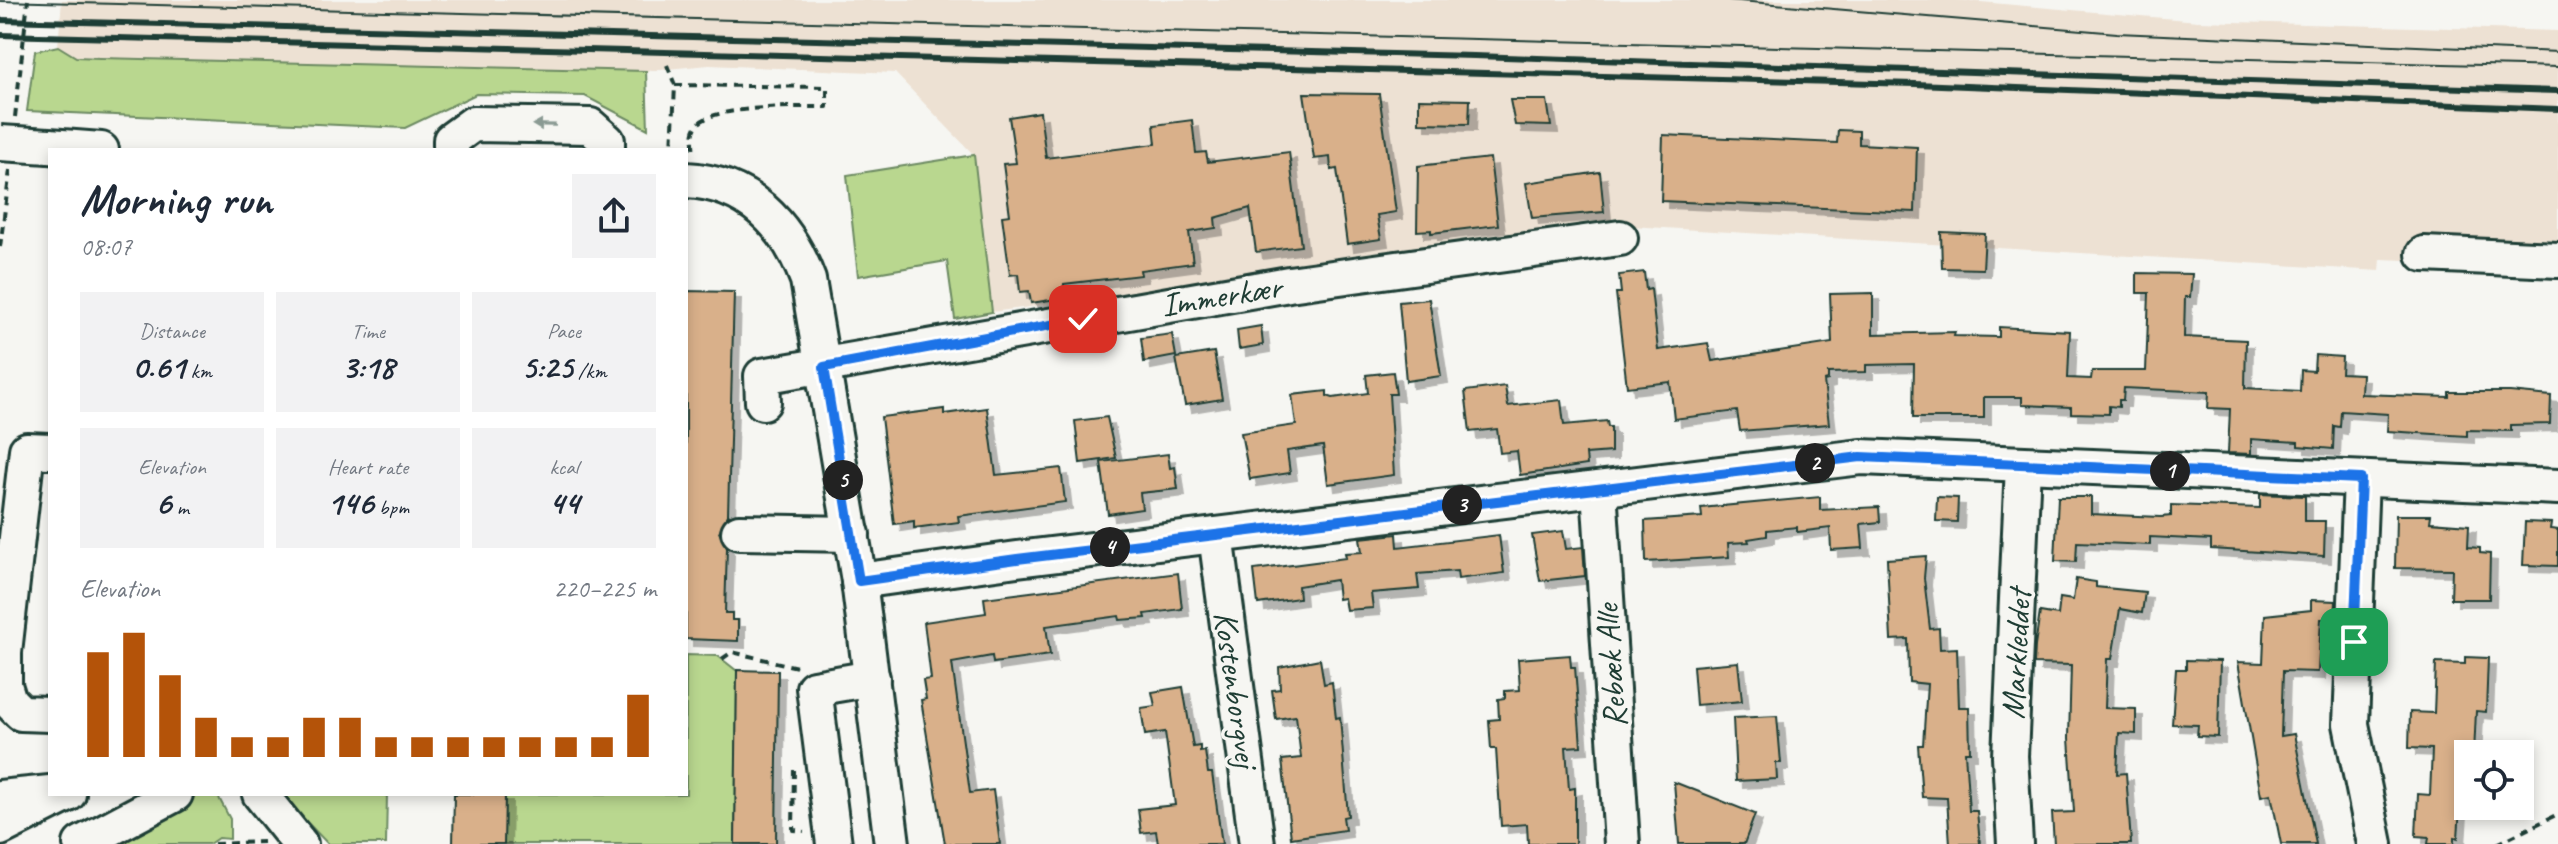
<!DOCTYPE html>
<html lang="en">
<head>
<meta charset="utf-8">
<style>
	:root { --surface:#fff; --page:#f2f2f3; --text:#1f2937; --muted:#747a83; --accent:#b45309 }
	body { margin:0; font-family:Caveat,sans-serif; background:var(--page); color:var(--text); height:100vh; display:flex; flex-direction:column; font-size:30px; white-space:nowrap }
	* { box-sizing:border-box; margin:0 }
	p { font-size:26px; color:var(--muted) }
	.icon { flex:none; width:44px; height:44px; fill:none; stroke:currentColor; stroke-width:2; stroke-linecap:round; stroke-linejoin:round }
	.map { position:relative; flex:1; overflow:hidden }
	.drawer { position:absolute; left:48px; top:148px; width:640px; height:648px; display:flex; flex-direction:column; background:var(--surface); border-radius:0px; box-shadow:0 4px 12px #0003 }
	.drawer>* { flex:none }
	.controls { position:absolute; left:2454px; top:740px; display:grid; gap:16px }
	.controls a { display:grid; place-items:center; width:80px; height:80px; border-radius:0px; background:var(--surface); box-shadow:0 4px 12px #0003; font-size:40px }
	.pin { position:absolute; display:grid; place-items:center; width:68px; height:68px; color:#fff; margin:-34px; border-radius:16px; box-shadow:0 4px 12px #0006 }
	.km { position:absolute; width:40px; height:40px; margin:-20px; border-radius:50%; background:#222; color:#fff; font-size:22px; line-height:40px; text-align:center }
	.round { display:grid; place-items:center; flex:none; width:84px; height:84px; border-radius:0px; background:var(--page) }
	.headline { display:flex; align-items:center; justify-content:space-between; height:136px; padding:0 32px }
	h1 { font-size:44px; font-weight:600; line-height:60px }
	.stats { display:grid; grid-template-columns:repeat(3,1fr); gap:12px; height:136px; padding:8px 32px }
	.stats div { display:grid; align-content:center; border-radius:0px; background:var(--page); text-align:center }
	.stats b { font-size:34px; font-weight:600 }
	.stats small { font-size:22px; font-weight:400 }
	.stats p { font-size:22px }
	.chart { height:224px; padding:16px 32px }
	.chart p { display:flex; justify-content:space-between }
	.chart svg { width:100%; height:144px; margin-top:8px; stroke:var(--accent); stroke-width:6 }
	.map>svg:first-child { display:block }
</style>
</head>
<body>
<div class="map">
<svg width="2558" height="844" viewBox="0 0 2558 844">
	<defs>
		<filter id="shadow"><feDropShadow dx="7" dy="7" stdDeviation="0" flood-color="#0004"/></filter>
	</defs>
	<rect width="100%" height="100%" fill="#f6f6f2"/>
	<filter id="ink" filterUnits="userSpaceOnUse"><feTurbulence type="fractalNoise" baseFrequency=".0125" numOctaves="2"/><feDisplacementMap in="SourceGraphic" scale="16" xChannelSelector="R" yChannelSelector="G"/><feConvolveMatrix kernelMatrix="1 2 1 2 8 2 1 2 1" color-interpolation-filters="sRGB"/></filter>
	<g filter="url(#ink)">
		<polygon fill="#ede1d3" points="62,0 1958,0 2198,21 2558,31 2558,266 2381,259 2380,271 1630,226 992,312 974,155 895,73 709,65 646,71 76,57 58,46"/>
		<g fill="#b9d78f" stroke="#6c8a62" stroke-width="2">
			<polygon points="58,46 76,57 100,58 646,71 648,129 585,96 476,94 405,128 27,111 35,51"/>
			<polygon points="974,155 992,312 955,319 947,261 858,276 847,175"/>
			<polygon points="686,655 718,656 737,671 735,844 504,844 505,794 686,794"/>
			<polygon points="196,794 225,794 219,798 230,819 230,839 218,838 209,844 105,844"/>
			<polygon points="280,794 387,794 386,844 328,844"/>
		</g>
		<g fill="#d9b08a" stroke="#1f3d34" stroke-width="2" filter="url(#shadow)">
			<polygon points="1304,93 1379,94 1396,212 1377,215 1381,239 1347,244 1337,169 1331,170 1330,157 1314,159"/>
			<polygon points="1419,99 1470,100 1469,124 1419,123"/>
			<polygon points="1510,100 1547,100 1551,126 1515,125"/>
			<polygon points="1040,112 1046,158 1156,144 1154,125 1192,120 1196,153 1206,152 1208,162 1289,152 1301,246 1256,252 1250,208 1215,218 1216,228 1189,232 1193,263 1140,270 1141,275 1064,284 1063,298 1031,303 1029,291 1020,292 1018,274 1010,275 1002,216 1010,215 1003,164 1016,163 1009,117"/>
			<polygon points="1838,130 1859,131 1859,144 1917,147 1915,212 1661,201 1663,135 1837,143"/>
			<polygon points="1490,158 1498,225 1431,233 1431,230 1417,231 1418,166"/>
			<polygon points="1600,172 1604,212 1532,218 1526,183"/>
			<polygon points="1941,232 1985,234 1983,269 1942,268"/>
			<polygon points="1644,272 1646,290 1651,289 1658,350 1708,343 1712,361 1832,343 1830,294 1873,293 1873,334 1955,332 1954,336 1999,337 1999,327 2070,331 2068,378 2091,379 2092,371 2146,371 2149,293 2137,293 2137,273 2192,274 2190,297 2185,297 2184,337 2246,340 2245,388 2300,391 2301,370 2314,371 2315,355 2342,357 2341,373 2362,374 2361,394 2449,397 2449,392 2510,392 2551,396 2550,424 2511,425 2511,431 2467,430 2467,436 2434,434 2387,431 2388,414 2341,411 2340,427 2334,426 2333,449 2298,446 2298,442 2251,439 2251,454 2228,453 2230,409 2208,408 2209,392 2124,388 2123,400 2119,400 2119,407 2109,406 2109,414 2071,413 2071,407 2022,405 2022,397 1984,397 1984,418 1913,418 1914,364 1866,365 1866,372 1828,373 1828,380 1824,381 1829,424 1740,431 1737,411 1674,419 1670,382 1627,387 1616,293 1621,293 1619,275"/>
			<polygon points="686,291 734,292 728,515 719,532 727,548 725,613 732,613 732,620 738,620 738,641 686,639"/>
			<polygon points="1429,299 1441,376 1406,381 1399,302"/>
			<polygon points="1261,326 1263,345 1239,349 1237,330"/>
			<polygon points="1172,334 1176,356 1144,362 1141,338"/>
			<polygon points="1214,352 1222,399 1185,405 1176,358"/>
			<polygon points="1393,372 1396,394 1389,394 1394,475 1328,484 1323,446 1287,451 1290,473 1250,479 1241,433 1296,425 1292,395 1327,391 1327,396 1333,398 1368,393 1366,375"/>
			<polygon points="1505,386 1508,406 1561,400 1564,425 1607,421 1608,427 1611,427 1611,452 1586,454 1587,465 1520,475 1517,451 1500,453 1497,429 1470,432 1465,391"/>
			<polygon points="987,408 996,475 1061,468 1065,502 958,516 959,522 914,528 914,521 894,524 881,417 944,409 944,414"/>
			<polygon points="1107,417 1116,458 1080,463 1075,421"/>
			<polygon points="1168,454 1170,468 1175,467 1178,489 1140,493 1142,509 1108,514 1101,462"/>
			<polygon points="2260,494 2305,496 2305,521 2325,521 2324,556 2211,549 2211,540 2150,537 2150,545 2077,542 2076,562 2055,561 2058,497 2091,497 2091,514 2161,517 2171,516 2171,505 2260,508"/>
			<polygon points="1820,497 1820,510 1879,507 1880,522 1861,524 1863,548 1831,550 1830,528 1797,532 1797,527 1767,530 1767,536 1748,539 1749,542 1728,543 1729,557 1646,562 1645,521 1702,517 1701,508"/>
			<polygon points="1937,497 1958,498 1957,522 1936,521"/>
			<polygon points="2396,515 2431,515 2430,522 2469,525 2468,547 2480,548 2480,553 2490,554 2489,599 2451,599 2452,569 2395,568"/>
			<polygon points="2525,522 2551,523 2550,529 2558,530 2558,566 2523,565"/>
			<polygon points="1563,531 1566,549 1583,547 1585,576 1540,581 1532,535"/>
			<polygon points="1397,534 1398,547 1499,535 1504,573 1458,579 1457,571 1417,574 1419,589 1371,593 1373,608 1346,610 1344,598 1338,599 1336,580 1298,586 1299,598 1258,604 1254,570 1346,558 1345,553 1362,552 1360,538"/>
			<polygon points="1926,556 1924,578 1930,629 1939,628 1940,649 1957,648 1959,707 1969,707 1970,752 1965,752 1969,811 1977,811 1980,844 1950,844 1947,798 1922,797 1918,745 1923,745 1927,684 1909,682 1908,639 1891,640 1887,559"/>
			<polygon points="1178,573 1182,609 1145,614 1146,618 1120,620 1119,616 1046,626 1050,655 993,663 992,656 952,663 970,793 993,790 1000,844 945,844 921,700 926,699 923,680 931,679 924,622 986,613 984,598"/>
			<polygon points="2076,579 2096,582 2096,587 2145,592 2142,613 2120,609 2112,659 2107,659 2105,708 2136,709 2136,734 2119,733 2117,774 2126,773 2131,844 2054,844 2052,813 2074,812 2069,738 2071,665 2034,664 2035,646 2040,612 2058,615 2060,598 2073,600"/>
			<polygon points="2311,600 2336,601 2335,619 2321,619 2318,672 2283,671 2281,736 2294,734 2316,844 2281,844 2271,794 2261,796 2238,662 2263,663 2265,615 2311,610"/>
			<polygon points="1570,655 1571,667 1575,667 1581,746 1566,747 1569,789 1575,788 1575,844 1528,844 1527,824 1501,826 1496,749 1491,749 1489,720 1499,719 1498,699 1505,698 1505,691 1520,690 1518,659"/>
			<polygon points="2465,657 2488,658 2486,712 2476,711 2474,754 2468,754 2468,808 2460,808 2458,838 2454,837 2454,844 2428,844 2429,837 2416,836 2418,794 2430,795 2432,749 2409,748 2410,712 2434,713 2436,663 2465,664"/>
			<polygon points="1320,659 1324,684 1332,682 1336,718 1340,717 1348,816 1343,817 1345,830 1291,838 1282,760 1301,758 1296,716 1276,719 1272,690 1280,689 1279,667"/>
			<polygon points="2186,660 2220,661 2218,737 2197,736 2198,725 2172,724 2176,669 2186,669"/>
			<polygon points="1738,662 1742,701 1696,705 1693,666"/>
			<polygon points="737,670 778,671 776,844 735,844"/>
			<polygon points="1183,687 1193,747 1200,746 1200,752 1205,751 1208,773 1212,773 1222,844 1158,844 1156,831 1141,833 1138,809 1175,805 1165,732 1145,735 1141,708 1155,706 1152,692"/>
			<polygon points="1777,716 1781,763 1776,763 1777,779 1736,781 1733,718"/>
			<polygon points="1674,782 1755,814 1744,844 1679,844"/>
			<polygon points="454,794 505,794 504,844 453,844"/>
		</g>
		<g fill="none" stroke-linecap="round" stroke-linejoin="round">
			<defs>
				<g id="minor">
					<polyline points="49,146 101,150"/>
					<polyline points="451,150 451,140 473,124 590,126 607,141 607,150"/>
					<path d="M 686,180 C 749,183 788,225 808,280 L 859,581 L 892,844"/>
					<polyline points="2424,254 2558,260"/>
					<polyline points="763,402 762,376 1289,284 1620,238"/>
					<polyline points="50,451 27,450 4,652 4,685 9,701 21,713 50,714"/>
					<polyline points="2361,479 2351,724 2375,844"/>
					<polyline points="1599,489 1622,844"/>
					<polyline points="739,532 852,534"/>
					<polyline points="1216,535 1257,844"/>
					<polyline points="859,581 1017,559 1861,457 2558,487"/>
					<polyline points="260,794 300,844"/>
					<polyline points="0,798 50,793"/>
					<polyline points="0,828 68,794"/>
					<polyline points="81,844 175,794"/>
					<polyline points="834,844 814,688 872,678"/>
					<polyline points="2015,844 2010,756 2023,465"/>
				</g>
			</defs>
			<use href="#minor" stroke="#1f3d34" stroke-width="40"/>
			<g stroke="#1f3d34" stroke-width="4" stroke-dasharray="8 6" stroke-linecap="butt">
				<polyline points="667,65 675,85 672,150"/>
				<path d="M 675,85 L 827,87 L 827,107 C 801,107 715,105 698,124 C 691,132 693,144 694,154"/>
				<polyline points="15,117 28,0"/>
				<polyline points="0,247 10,170"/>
				<polyline points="722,659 732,652 797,667"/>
				<polyline points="794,770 793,830 804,831"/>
				<polyline points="214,844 263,842"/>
				<polyline points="2497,844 2558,814"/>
			</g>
			<use href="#minor" stroke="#f6f6f2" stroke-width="34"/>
			<g stroke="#1f3d34" stroke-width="2">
				<polyline points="1728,0 2117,33 2558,52"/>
				<polyline points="0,1 2558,67"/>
			</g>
			<g stroke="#1f3d34" stroke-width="6">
				<polyline points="0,20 1474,56 2558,91"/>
				<polyline points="0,35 1915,84 2558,109"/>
			</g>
			<defs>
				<polyline id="minor-bridge" points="0,143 49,146"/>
			</defs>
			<use href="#minor-bridge" stroke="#1f3d34" stroke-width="40" stroke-linecap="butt"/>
			<use href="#minor-bridge" stroke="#f6f6f2" stroke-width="34"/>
		</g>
		<defs><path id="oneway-solid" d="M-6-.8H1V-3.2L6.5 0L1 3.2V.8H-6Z" transform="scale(2)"/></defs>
		<use fill="#8a9a93" href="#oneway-solid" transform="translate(544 125) rotate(-179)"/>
	</g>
	<g fill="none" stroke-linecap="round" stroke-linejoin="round" filter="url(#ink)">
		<defs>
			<polyline id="route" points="1083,319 824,367 859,581 1017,559 1861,457 2361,479 2354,642"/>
		</defs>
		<use href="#route" stroke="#fff" stroke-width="16"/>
		<use href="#route" stroke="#1a73e8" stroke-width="10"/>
	</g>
	<g text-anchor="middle" stroke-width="7" stroke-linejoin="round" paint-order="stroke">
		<g font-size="34" fill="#1f3d34" stroke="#f6f6f2">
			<text transform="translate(1221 295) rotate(-9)" y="12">Immerkær</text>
			<text transform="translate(2015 654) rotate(-87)" y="12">Markleddet</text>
			<text transform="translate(1610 666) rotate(-94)" y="12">Rebæk Alle</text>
			<text transform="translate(1237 689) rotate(82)" y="12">Kostenborgvej</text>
		</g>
	</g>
</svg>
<div class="controls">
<a><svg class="icon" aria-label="locate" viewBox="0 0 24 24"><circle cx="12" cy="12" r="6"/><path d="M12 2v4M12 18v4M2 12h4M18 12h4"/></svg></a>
</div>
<div class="pin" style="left:2354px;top:642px;background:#1e9e55"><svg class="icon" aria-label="arrive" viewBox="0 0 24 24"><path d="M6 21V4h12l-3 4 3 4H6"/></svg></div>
<div class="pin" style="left:1083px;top:319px;background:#d93025"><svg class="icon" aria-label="check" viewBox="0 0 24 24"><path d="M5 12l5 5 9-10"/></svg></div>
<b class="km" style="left:2170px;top:471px">1</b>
<b class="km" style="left:1815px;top:463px">2</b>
<b class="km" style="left:1462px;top:505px">3</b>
<b class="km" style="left:1110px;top:547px">4</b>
<b class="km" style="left:843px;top:480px">5</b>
<section class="drawer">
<div class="headline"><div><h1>Morning run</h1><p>08:07</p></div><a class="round"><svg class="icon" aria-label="share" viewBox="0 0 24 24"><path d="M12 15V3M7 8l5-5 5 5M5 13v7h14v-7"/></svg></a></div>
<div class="stats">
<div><p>Distance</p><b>0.61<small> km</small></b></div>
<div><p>Time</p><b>3:18</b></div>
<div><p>Pace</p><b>5:25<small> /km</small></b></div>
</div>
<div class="stats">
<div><p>Elevation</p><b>6<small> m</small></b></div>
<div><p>Heart rate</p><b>146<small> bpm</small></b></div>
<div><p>kcal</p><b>44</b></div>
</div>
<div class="chart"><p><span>Elevation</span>220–225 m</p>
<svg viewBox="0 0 160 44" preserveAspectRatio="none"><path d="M5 44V12M15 44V6M25 44V19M35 44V32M45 44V38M55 44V38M65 44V32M75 44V32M85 44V38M95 44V38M105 44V38M115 44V38M125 44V38M135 44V38M145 44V38M155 44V25"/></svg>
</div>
</section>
</div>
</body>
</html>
